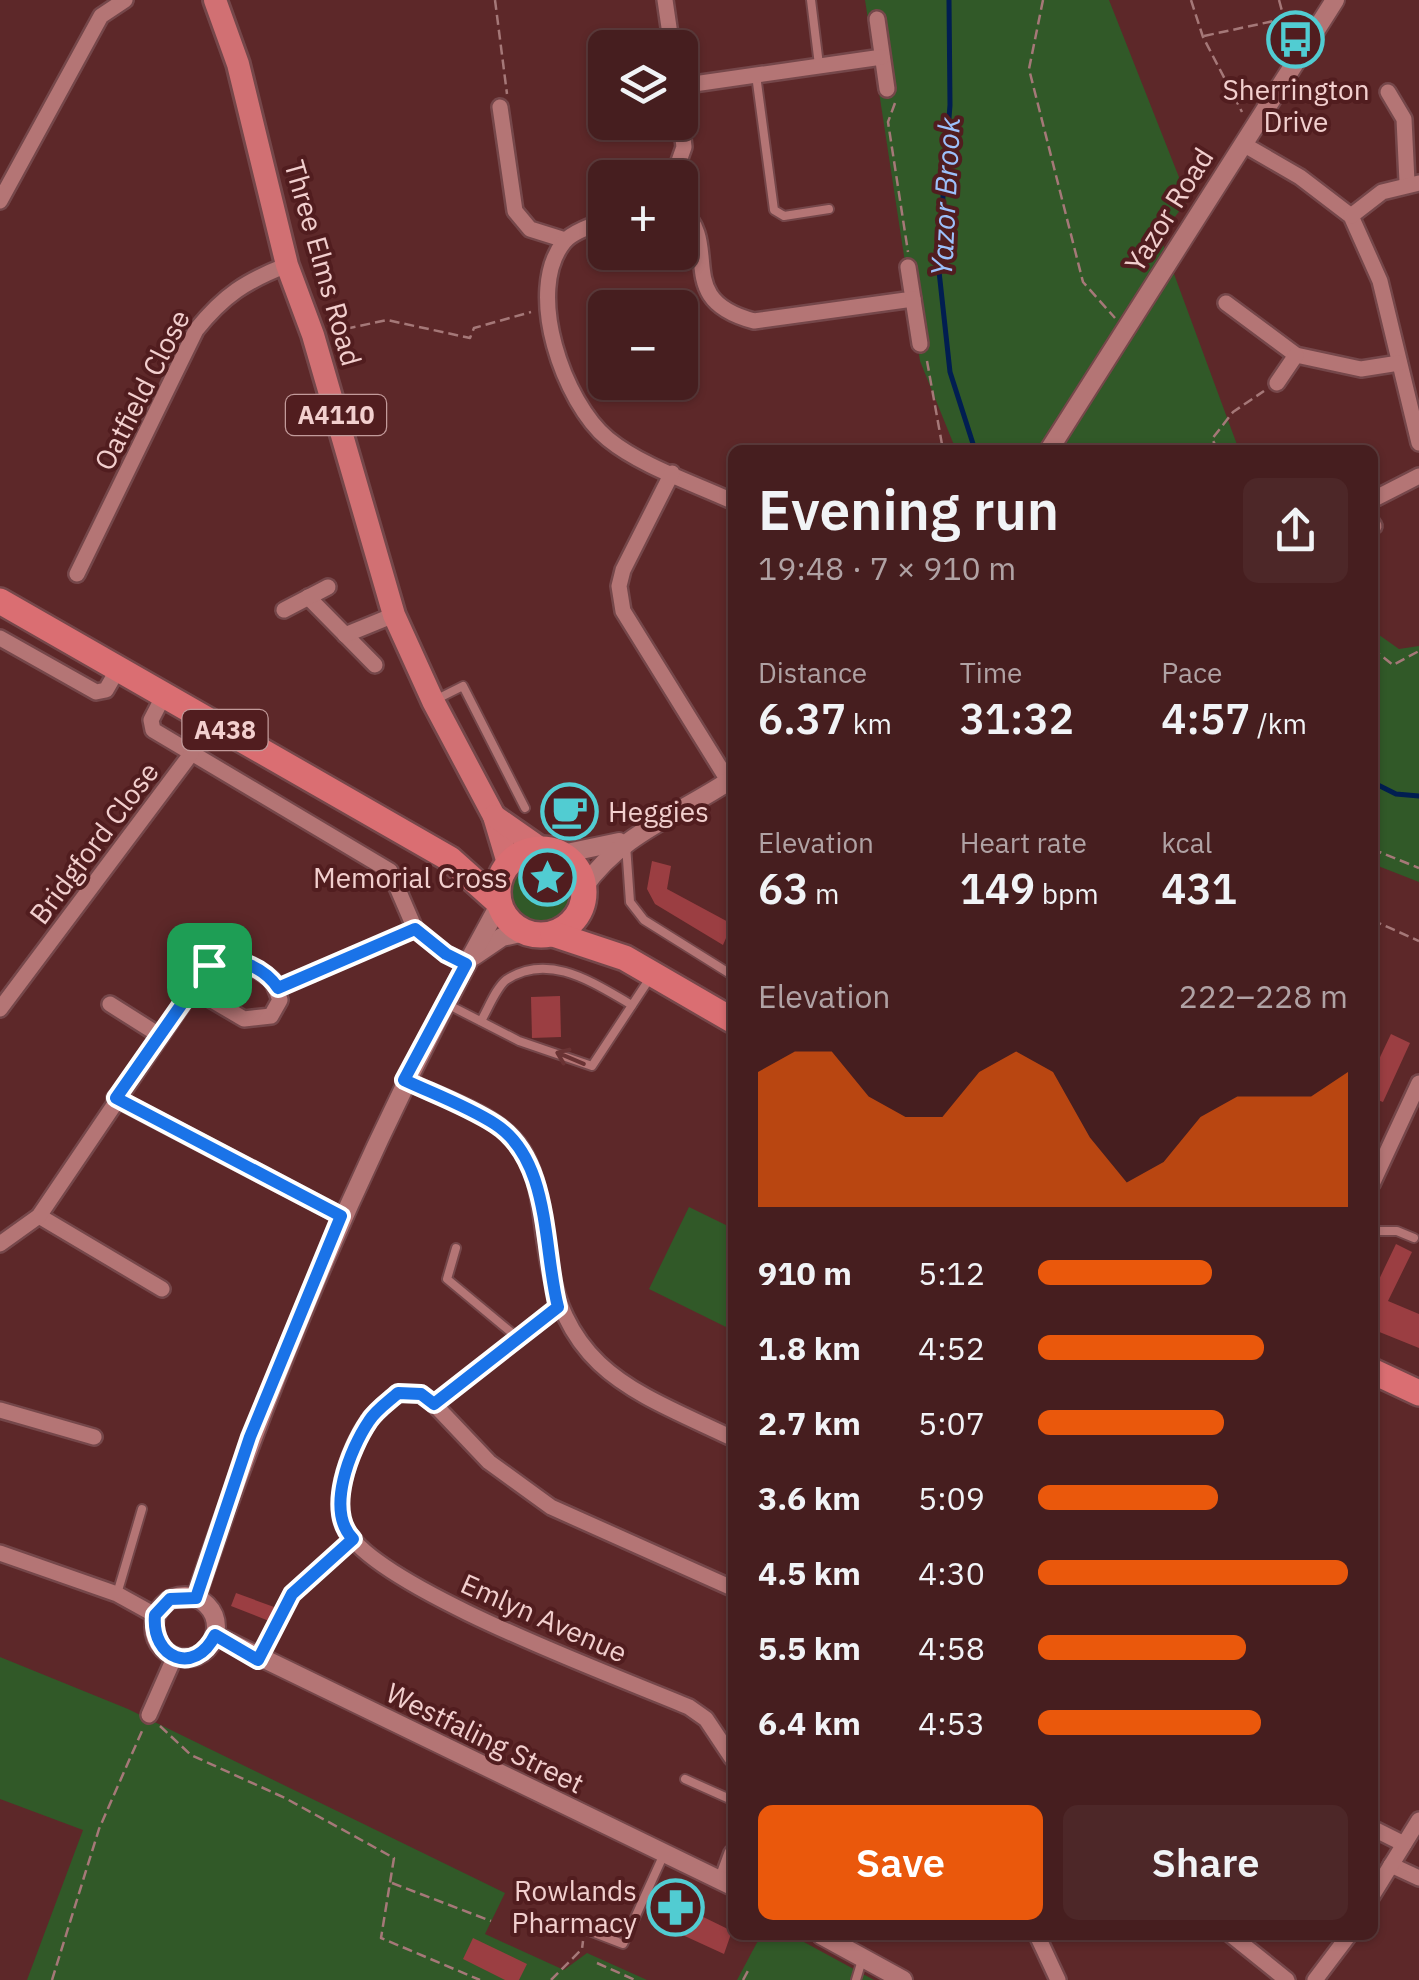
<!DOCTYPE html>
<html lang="en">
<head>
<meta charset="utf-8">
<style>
	:root { --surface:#461e1f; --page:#4d2728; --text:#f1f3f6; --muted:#b0a2a4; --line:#5e3c3d; --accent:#ea580c }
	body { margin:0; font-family:"IBM Plex Sans",sans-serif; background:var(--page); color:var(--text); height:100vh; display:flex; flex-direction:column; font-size:38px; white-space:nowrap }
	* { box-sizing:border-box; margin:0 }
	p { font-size:32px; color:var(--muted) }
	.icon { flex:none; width:55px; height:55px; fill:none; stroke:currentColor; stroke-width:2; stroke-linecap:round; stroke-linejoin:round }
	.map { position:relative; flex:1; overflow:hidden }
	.panel { position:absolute; left:728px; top:445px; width:650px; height:1495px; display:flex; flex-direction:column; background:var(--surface); border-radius:15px; box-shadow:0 2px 8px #0004,0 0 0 2px var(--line) }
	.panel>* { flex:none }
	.buttons { position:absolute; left:588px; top:30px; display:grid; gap:20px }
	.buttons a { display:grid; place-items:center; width:110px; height:110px; border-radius:15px; background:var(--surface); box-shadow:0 2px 8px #0004,0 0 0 2px var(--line); font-size:50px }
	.pin { position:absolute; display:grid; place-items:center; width:85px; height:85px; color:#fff; margin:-42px; border-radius:20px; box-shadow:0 5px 15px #0006 }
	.round { display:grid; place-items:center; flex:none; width:105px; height:105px; border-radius:15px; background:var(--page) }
	.headline { display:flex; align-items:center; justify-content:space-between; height:170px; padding:0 30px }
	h1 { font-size:55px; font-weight:600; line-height:75px }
	.figures { display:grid; grid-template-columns:repeat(3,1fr); gap:15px; height:170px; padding:10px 30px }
	.figures div { display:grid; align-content:center }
	.figures b { font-size:42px; font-weight:600 }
	.figures small { font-size:28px; font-weight:400 }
	.figures p { font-size:28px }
	.chart { height:280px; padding:20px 30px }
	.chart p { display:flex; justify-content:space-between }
	.chart svg { width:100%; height:180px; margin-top:10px; fill:var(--accent); opacity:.7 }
	.cta { display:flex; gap:20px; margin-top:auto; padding:20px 30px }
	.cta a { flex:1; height:115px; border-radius:15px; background:var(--accent); color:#fff; font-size:40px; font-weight:600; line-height:115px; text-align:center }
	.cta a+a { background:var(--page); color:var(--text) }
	ul { padding:0 30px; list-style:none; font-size:32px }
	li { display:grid; grid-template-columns:160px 120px 1fr; align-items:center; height:75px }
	li i { height:25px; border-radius:12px; background:var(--accent) }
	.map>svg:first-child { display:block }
</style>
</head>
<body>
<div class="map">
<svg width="1419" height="1980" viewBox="0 0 1419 1980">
	<rect width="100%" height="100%" fill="#5d2829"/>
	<g fill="#315928">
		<polygon points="865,0 1109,0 1188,200 1160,236 1239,450 956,450 920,361"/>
		<polygon points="1372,630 1399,649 1419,646 1419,882 1373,864"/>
		<circle cx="541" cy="891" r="32"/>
		<polygon points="689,1207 732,1228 732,1330 649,1289"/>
		<polygon points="0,1657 128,1709 505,1893 485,1934 564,1970 587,1953 647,1980 27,1980 83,1830 0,1799"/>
		<polygon points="761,1935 791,1935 874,1980 737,1980"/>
	</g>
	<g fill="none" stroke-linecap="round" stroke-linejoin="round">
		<g stroke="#011e51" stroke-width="5">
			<polyline points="949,0 950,105 938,262 950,372 975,450"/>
			<polyline points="1372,782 1396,794 1419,796"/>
		</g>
	</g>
	<g fill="#9b3e42">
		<polygon points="652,861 671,866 667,889 732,924 723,945 655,904 647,889"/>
		<polygon points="560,996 561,1037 532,1038 531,997"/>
		<polygon points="1391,1034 1410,1043 1383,1102 1372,1098 1372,1074"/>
		<polygon points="1396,1244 1412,1252 1388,1301 1419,1314 1419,1348 1372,1329 1372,1294"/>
		<polygon points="236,1593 274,1607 269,1621 231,1606"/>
		<polygon points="677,1880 696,1889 693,1912 732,1931 724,1954 676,1932 680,1924 661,1915"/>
		<polygon points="473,1938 527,1964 519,1980 505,1980 463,1959"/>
	</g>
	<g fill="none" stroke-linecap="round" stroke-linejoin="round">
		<defs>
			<g id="service">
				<polyline points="811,0 819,65"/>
				<polyline points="756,75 774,210 784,216 829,209"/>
				<polyline points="437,699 463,686 525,808"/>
				<polyline points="626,845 630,902 644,920 732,975"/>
				<polyline points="445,1003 519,1041 592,1066 650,978"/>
				<path d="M 481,1021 C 488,1009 496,988 506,980 C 549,951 595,984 632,1005"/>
				<polyline points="1372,1231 1397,1231 1414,1238"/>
				<polyline points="456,1248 447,1279 518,1338"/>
				<polyline points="117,1594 142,1509"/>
				<polyline points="685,1779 732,1800"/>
				<polyline points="584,1929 623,1944 664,1854"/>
				<polyline points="856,1980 862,1960"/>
			</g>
			<g id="minor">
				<polyline points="665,0 672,48"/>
				<polyline points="877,19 887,89"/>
				<polyline points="680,86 882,57"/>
				<polyline points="1388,92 1404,119 1407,182"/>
				<polyline points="500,107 515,211 530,229 565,240"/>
				<polyline points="1243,144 1300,177 1351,216 1380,281 1419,443"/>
				<polyline points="673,178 684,147 680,113"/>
				<polyline points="0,201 101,16 125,0"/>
				<path d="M 680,208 C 724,246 671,299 754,321 L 913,299 L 908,267"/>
				<polyline points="1351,216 1382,192 1419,183"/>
				<path d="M 605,221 C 593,225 572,232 564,242 C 524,291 564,403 608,439 C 641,466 693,483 732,501"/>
				<polyline points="913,299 920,344"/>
				<polyline points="1226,303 1296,355 1361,369 1399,363"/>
				<polyline points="1277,383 1296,355"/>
				<polyline points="672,473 623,570 619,586 623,611 729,782"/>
				<polyline points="1372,500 1419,476"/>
				<polyline points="1372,523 1374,526"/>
				<path d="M 77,574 L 196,330 C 224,295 246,281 287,265"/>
				<polyline points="308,597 375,665"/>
				<polyline points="284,610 328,587"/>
				<polyline points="345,635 394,615"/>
				<polyline points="0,638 96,692 106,690 118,669"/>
				<polyline points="164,695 151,720 153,730 390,871 415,929 446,954 466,963"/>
				<polyline points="110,1004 159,1035"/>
				<polyline points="0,1009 191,754"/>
				<path d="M 404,1080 C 440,1097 493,1112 518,1144 C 540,1173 540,1212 546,1247 C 564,1371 631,1390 732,1438"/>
				<polyline points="115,1098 341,1216"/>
				<polyline points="1372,1184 1419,1083"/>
				<polyline points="39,1216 162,1289"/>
				<path d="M 0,1244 L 39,1216 L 209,965 C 231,950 251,967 272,979 L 280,1000 L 271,1016 L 244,1019 L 193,989"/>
				<polyline points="558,1307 434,1404 489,1462 551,1507 732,1588"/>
				<path d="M 434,1404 L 421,1394 L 398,1393 C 389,1401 377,1410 370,1419 C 352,1444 330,1499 345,1528 C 374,1588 621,1678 689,1707 L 706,1719 L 732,1758"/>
				<polyline points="0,1410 94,1437"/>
				<polyline points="0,1553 117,1594 155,1615"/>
				<polyline points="149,1715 175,1656"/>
				<polyline points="1372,1828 1404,1844"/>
				<polyline points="1391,1865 1419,1878"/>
				<polyline points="722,1880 732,1853"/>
				<polyline points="1372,1896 1419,1820"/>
				<polyline points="1037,1935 1058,1980"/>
				<polyline points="1231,1935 1287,1980"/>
				<polyline points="1315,1980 1349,1935"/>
			</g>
			<g id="tertiary">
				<polyline points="1049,450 1335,0"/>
				<polyline points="562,854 619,842"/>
				<path d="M 584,887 C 620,834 680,814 732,779"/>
				<polyline points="474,956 502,937 525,932"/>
				<circle cx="185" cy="1627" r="31"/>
				<path d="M 196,1597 C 277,1357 376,1127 499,905"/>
				<polyline points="215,1635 732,1886"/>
				<polyline points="821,1935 903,1980"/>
			</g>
			<g id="primary">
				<polyline points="215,0 238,64 287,265 313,335 394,615 433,701 494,816 508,863"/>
				<polyline points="494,816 540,848"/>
			</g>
			<g id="trunk">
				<polyline points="0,601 450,859 498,902"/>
				<circle cx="541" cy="892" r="43"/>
				<polyline points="553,934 625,958 732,1020"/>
				<polyline points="1372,1371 1419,1393"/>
			</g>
		</defs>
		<use href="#service" stroke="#75474a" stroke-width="12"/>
		<use href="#minor" stroke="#75474a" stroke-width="20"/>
		<use href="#tertiary" stroke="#75474a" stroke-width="22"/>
		<use href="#primary" stroke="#75474a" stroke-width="28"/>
		<use href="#trunk" stroke="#75474a" stroke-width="30"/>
		<g stroke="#a57878" stroke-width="2.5" stroke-dasharray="10 5" stroke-linecap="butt">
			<polyline points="495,0 507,94"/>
			<polyline points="1043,0 1029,69 1083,282 1115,318"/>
			<polyline points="1191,0 1203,37 1242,112"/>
			<polyline points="1279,0 1289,37"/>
			<polyline points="1204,36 1283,19"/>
			<polyline points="895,103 888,122 908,252"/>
			<polyline points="331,332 387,320 470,338 474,328 531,312"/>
			<polyline points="927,361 943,450"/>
			<polyline points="1218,450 1212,439 1233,412 1264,391"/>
			<polyline points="1372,648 1393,665 1419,651"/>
			<polyline points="1372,849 1419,868"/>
			<polyline points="1372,920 1419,941"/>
			<polyline points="293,982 400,935"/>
			<polyline points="267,1640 293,1594 340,1551"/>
			<polyline points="160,1726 191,1755 285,1798 394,1858 381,1938 480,1980"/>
			<polyline points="392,1883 491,1921"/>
			<polyline points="597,1963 635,1980"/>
			<polyline points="52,1980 99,1829 142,1731"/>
			<polyline points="551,1980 582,1949 583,1941"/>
			<polyline points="743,1980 749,1969"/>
		</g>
		<use href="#service" stroke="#b47575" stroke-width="8"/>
		<use href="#minor" stroke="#b47575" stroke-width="15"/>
		<use href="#tertiary" stroke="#b47575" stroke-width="18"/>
		<use href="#primary" stroke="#d17073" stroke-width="22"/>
		<use href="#trunk" stroke="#da6e72" stroke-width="25"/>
	</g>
	<defs><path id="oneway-shaft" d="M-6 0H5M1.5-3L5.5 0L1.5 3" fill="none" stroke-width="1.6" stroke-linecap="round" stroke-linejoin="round" transform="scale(2.5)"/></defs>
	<use stroke="#6a3334" href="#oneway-shaft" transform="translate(570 1058) rotate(-157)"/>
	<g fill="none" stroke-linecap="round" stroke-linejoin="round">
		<defs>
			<path id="route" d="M 415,929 L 446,954 L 466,964 L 404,1080 C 434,1094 467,1106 495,1124 C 551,1160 543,1249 558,1307 L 434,1404 L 421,1394 L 398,1393 C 388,1402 376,1410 369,1421 C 350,1449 325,1511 353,1539 L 292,1594 L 258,1660 L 215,1635 C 195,1676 151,1659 155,1615 L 170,1599 L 196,1598 L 250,1437 L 341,1216 L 116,1098 L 209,965 C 230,951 265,968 278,988 Z"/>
		</defs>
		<use href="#route" stroke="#fff" stroke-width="20"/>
		<use href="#route" stroke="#1a73e8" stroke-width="12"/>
	</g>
	<defs>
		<symbol id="bus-ring" viewBox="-11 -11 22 22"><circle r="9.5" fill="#511d1f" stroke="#51ccd2" stroke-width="1.5"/><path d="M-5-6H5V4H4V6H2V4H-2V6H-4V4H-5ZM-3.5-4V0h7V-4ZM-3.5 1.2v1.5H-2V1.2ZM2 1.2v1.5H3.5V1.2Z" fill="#51ccd2"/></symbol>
		<symbol id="cafe-ring" viewBox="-11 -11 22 22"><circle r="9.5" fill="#511d1f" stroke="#51ccd2" stroke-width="1.5"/><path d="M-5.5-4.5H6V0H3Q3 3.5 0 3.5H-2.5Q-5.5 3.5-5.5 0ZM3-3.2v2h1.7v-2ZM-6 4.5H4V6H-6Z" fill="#51ccd2"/></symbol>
		<symbol id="sight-ring" viewBox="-11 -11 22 22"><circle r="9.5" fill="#511d1f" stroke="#51ccd2" stroke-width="1.5"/><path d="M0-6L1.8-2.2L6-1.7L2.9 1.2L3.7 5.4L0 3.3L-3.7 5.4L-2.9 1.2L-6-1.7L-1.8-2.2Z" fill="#51ccd2"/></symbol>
		<symbol id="pharmacy-ring" viewBox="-11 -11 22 22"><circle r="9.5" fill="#511d1f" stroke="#51ccd2" stroke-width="1.5"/><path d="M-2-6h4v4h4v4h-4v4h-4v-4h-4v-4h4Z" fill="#51ccd2"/></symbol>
	</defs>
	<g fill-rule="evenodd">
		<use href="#bus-ring" x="1264" y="8" width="63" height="63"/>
		<use href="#cafe-ring" x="538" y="780" width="63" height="63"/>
		<use href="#sight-ring" x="516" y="846" width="63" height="63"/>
		<use href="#pharmacy-ring" x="644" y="1876" width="63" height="63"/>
	</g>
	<g text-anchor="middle" stroke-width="8" stroke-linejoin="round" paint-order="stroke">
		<g fill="#511d1f" stroke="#c29a9a" stroke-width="2.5">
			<rect x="286" y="395" width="100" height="40" rx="8"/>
			<rect x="182.5" y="710" width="85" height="40" rx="8"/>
		</g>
		<g font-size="25" font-weight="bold" fill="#f2cfce">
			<text x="336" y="424">A4110</text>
			<text x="225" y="739">A438</text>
		</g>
		<g font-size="28" fill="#f2cfce" stroke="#511d1f" text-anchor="end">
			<text x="1296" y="100" text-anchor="middle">Sherrington<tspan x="1296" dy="32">Drive</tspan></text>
			<text x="608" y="822" text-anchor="start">Heggies</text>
			<text x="508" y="888">Memorial Cross</text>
			<text x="637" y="1901">Rowlands<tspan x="637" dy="32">Pharmacy</tspan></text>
		</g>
		<g font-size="28" fill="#f2cfce" stroke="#511d1f">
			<text transform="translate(1169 210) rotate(-58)" y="10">Yazor Road</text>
			<text transform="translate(323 263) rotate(74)" y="10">Three Elms Road</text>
			<text transform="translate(142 390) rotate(-63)" y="10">Oatfield Close</text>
			<text transform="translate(94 843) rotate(-53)" y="10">Bridgford Close</text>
			<text transform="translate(544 1618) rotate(24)" y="10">Emlyn Avenue</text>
			<text transform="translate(485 1738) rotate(26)" y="10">Westfaling Street</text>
		</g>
		<g font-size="30" font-style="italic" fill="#9cc0fb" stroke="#511d1f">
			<text transform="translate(946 197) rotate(-87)" y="10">Yazor Brook</text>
		</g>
	</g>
</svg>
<div class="buttons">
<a><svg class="icon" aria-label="layers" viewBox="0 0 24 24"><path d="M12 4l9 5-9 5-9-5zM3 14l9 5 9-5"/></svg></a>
<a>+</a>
<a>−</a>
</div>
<div class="pin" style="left:209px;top:965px;background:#1e9e55"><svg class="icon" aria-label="arrive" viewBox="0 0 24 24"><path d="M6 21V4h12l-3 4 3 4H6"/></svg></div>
<section class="panel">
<div class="headline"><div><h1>Evening run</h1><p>19:48 · 7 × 910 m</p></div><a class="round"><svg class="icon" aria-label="share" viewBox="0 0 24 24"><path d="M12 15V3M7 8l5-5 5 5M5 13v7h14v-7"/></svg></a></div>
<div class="figures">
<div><p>Distance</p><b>6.37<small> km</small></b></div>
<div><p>Time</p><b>31:32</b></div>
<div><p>Pace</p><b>4:57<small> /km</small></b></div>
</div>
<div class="figures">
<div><p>Elevation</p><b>63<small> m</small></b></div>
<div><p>Heart rate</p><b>149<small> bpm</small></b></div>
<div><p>kcal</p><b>431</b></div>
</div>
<div class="chart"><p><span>Elevation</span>222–228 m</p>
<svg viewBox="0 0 160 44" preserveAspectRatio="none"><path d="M0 44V11L10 6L20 6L30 17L40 22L50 22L60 11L70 6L80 11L90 27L100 38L110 33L120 22L130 17L140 17L150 17L160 11V44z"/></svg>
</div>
<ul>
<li><b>910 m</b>5:12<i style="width:56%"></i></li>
<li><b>1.8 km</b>4:52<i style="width:73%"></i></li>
<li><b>2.7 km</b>5:07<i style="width:60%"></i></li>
<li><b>3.6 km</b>5:09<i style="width:58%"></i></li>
<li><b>4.5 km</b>4:30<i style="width:100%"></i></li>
<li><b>5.5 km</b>4:58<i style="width:67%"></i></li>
<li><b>6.4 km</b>4:53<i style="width:72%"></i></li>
</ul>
<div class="cta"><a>Save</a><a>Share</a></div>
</section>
</div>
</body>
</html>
